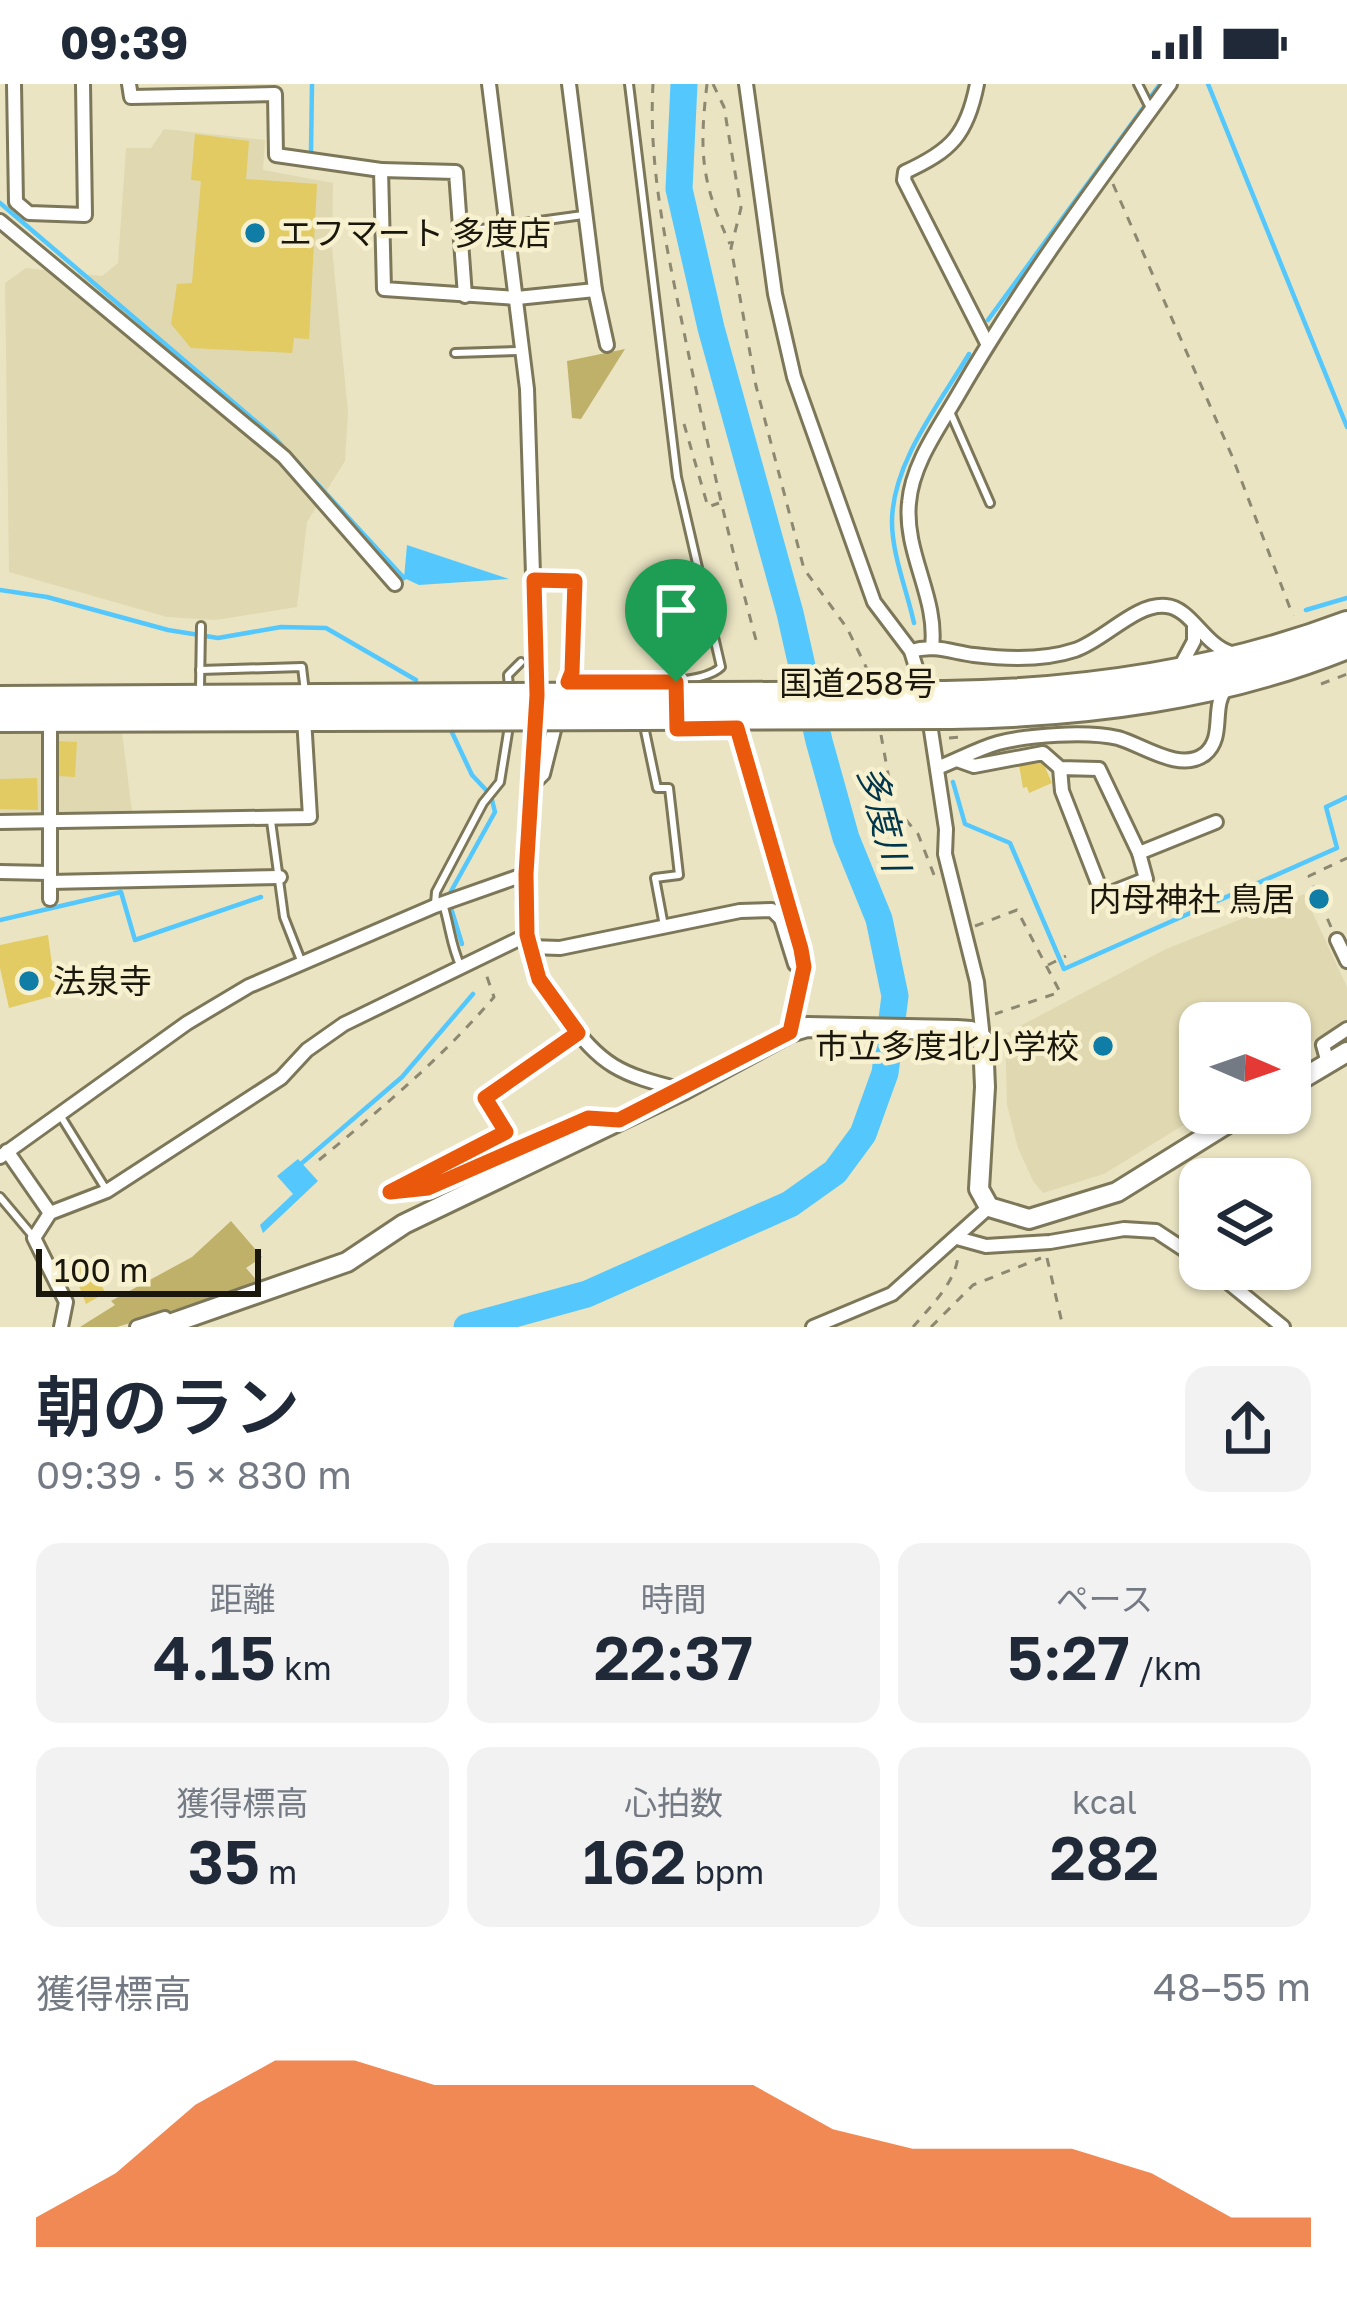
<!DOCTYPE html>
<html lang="ja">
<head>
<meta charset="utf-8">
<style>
	:root { --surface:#fff; --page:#f2f2f3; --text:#1f2937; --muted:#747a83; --accent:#ea580c }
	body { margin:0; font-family:"Golos Text","Noto Sans JP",sans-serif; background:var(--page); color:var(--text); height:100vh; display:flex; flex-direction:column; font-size:45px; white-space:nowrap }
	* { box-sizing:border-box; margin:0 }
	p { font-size:39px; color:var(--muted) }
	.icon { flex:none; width:66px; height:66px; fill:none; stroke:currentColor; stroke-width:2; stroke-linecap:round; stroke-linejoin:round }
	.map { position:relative; height:1243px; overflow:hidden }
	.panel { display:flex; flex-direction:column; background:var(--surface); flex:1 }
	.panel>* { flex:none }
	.needle { width:78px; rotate:92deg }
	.fabs { position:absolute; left:1179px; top:918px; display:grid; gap:24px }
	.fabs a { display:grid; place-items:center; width:132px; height:132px; border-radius:24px; background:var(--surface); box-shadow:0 3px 9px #0004; font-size:60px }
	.scale { position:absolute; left:36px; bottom:30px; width:225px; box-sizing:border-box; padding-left:12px; border:6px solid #1a170c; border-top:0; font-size:33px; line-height:42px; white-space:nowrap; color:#1a170c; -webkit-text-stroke:9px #f8f1d0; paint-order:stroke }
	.pin { position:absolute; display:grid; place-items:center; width:102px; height:102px; color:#fff; margin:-123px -51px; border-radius:50% 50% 50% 0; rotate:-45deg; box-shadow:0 0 12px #0007 }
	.pin .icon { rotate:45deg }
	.round { display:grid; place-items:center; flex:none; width:126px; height:126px; border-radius:24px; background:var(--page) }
	.summary { display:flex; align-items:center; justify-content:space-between; height:204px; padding:0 36px }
	h1 { font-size:66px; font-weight:600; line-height:90px }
	.figures { display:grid; grid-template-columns:repeat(3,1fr); gap:18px; height:204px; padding:12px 36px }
	.figures div { display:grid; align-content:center; border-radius:24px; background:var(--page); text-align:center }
	.figures b { font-size:60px; font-weight:600 }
	.figures small { font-size:33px; font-weight:400 }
	.figures p { font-size:33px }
	.chart { height:336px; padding:24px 36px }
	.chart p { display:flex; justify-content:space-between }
	.chart svg { width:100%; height:216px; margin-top:12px; fill:var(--accent); opacity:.7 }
	.status { display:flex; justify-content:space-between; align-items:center; height:84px; padding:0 60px; background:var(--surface); direction:ltr }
	.status svg { height:33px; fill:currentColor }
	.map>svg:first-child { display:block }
</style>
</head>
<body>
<div class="status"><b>09:39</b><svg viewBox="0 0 49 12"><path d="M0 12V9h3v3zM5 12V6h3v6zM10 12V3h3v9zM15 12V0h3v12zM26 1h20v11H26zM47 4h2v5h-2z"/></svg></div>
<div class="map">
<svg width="1347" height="1243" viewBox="0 0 1347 1243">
	<rect width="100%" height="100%" fill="#eae4c3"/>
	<g fill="#e0d8b0">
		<polygon points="164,45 265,56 263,86 333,99 332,164 348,328 345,377 307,438 297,523 216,536 167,533 9,488 5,199 26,184 102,192 118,179 126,64 151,64"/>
		<polygon points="122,648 132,727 0,731 0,650"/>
		<polygon points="1304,810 1347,903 1347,937 1290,970 1290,939 1200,939 1200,1029 1203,1029 1104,1090 1043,1109 1033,1097 1018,1064 1007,1021 1005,950 1166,865"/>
	</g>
	<g fill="#bfb06a">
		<polygon points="625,265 581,335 572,334 567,277"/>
		<polygon points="231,1137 262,1173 246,1184 260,1200 117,1243 80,1243 115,1221 111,1217 192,1173"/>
	</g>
	<g fill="#54c8fc">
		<polygon points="407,461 509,495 419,501 404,494"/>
		<polygon points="298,1075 318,1097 263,1149 260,1141 293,1110 277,1092"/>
	</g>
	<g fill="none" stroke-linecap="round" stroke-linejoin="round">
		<g stroke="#54c8fc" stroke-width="4.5">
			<polyline points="1208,0 1347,343"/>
			<polyline points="1152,11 1160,0"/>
			<polyline points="311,68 312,0"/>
			<polyline points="0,119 274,353 404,494"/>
			<polyline points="988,236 1143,24"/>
			<polyline points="0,506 47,513 168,546 218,554 281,543 326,544 416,596"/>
			<polyline points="1306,526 1347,514"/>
			<path d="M 914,539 C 907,507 892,470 892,438 C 892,379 940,319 969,270"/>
			<polyline points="449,642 472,691 488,708"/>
			<polyline points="953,698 965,740 1010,759 1064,885 1337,764 1326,723 1347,713"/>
			<polyline points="449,811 495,728 492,716"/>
			<polyline points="451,824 462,860"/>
			<polyline points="0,836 121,808 135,856 261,813"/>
			<polyline points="302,1079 402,993 473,910"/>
		</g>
		<polyline stroke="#54c8fc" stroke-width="27" points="467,1243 587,1210 790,1120 835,1088 863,1050 885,989 895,912 879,835 846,754 819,657 790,529 711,244 679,105 684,0"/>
	</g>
	<g fill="#e1cb62">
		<polygon points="195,50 249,57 246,95 317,100 309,255 294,254 292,269 191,264 171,240 177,200 192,199 201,97 191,96"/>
		<polygon points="59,657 77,658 75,693 58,692"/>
		<polygon points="1042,676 1052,699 1029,709 1027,703 1023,704 1019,681"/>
		<polygon points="37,694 38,726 0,725 0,695"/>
		<polygon points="48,851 56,911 9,924 0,884 0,861"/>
		<polygon points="92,1178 105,1209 86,1220 73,1186"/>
	</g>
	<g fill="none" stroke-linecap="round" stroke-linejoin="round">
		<defs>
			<g id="lane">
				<polyline points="1138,0 1150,24"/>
				<polyline points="460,148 583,131"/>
				<polyline points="455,269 519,267"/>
				<polyline points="951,330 990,419"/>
				<polyline points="534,496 573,497"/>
				<polyline points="200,586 302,583 305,608"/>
				<path d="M 572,598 C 605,598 699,605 721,583 L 677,393 L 629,0"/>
				<polyline points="200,604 201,542"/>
				<polyline points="509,605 508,591 521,578"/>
				<polyline points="675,639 677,645 737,644 803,879"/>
				<polyline points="644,642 657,704 669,704 679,791 655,794 664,842"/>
				<polyline points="271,737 284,833 302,879"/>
				<polyline points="435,820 436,808 483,719 500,698 509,642"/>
				<path d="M 443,820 C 450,842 451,863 461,883"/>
				<polyline points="60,1031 107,1107"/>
				<polyline points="0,1113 32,1151"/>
			</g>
			<g id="street">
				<polyline points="14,0 16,118 29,129 85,131 83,0"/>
				<polyline points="129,0 131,13 275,10 276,71 381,86 384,205 517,214 595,206 569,0"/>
				<polyline points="489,0 527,305 537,614"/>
				<polyline points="746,0 775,210 794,293 874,518 911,567 925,613"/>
				<path d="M 977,0 C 967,51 951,67 905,88 L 904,96 L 987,259"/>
				<polyline points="381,86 456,88 465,212"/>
				<polyline points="0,137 284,373 395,500"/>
				<polyline points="595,206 607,261"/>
				<path d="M 932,563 C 938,514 904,469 909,419 C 912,380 939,344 958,311 C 1021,202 1095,102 1170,0"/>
				<path d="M 911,567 C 934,560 951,568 974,571 C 1006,575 1045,576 1075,566 C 1105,556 1135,519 1166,522 C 1191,524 1204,561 1231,569"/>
				<polyline points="1179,585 1194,557 1194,542"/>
				<polyline points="563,615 572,588 575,498"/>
				<polyline points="929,633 946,745 945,770 977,898 983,955"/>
				<path d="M 536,634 C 533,697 515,807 529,865 C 535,890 549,908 563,929 C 602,983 619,990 683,1006"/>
				<polyline points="957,676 974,682 1043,669 1060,684 1099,685 1139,769 1146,795 1103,812 1062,707 1060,684"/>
				<path d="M 937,684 C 958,676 977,665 998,659 C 1028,651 1087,647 1118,654 C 1143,661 1180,689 1205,670 C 1226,652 1210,623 1227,603"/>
				<polyline points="532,701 543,690 557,634"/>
				<polyline points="0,738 310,733 304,634"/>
				<polyline points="1139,769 1216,738"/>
				<polyline points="0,788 49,789"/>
				<polyline points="50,798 280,793"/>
				<polyline points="50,815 50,636"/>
				<polyline points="1337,856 1347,877"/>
				<polyline points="529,863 560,864 740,827 772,826 781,835 795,880 804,883 790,948"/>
				<polyline points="1328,979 1323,961 1347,945"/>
				<polyline points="7,1067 50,1129"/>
				<polyline points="0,1073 187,939 249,902 435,822 526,790"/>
				<polyline points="403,1107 428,1104 588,1034 614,1036"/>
				<polyline points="390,1109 506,1048 485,1014 578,949"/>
				<polyline points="957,1154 986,1162 1050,1158 1124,1145 1156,1147 1200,1176"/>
				<polyline points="1212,1185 1283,1243"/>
				<polyline points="61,1243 66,1218 34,1154 50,1129 107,1107 281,994 307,966 344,940 527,851"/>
				<polyline points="137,1243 165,1234"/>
				<polyline points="813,1243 892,1210 989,1123"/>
			</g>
			<g id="secondary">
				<polyline points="1290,1002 1347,968"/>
				<polyline points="161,1243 347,1178 404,1140 683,1006 790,948 807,943 957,946 971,947 983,955 985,1003 979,1105 989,1123 1029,1135 1117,1108 1244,1029"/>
			</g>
			<g id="highway">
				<path d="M 945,610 C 1083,608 1217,589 1347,540"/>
				<polyline points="0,615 323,613"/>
				<path d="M 950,632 C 1085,630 1221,613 1347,562"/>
				<polyline points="0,635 321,634"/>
			</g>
		</defs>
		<use href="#lane" stroke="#7d7759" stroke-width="12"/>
		<use href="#street" stroke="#7d7759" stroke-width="18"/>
		<use href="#secondary" stroke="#7d7759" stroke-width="24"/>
		<use href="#highway" stroke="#7d7759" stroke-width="30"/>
		<g stroke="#8d8871" stroke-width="3" stroke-dasharray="9 9" stroke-linecap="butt">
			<path d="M 653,0 C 648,86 668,169 685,253 C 706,355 729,456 756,556"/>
			<path d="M 707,0 C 699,68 701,98 730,160"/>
			<polyline points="713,0 724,23 741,124 731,164 756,302 804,485 847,544 869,589"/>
			<polyline points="1113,100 1232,372 1293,532"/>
			<polyline points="684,340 708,423 719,419"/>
			<polyline points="1321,600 1347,590"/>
			<polyline points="881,651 894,722 918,750 936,796"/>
			<polyline points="949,654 960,653"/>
			<polyline points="975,842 1017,826 1060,908 995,930"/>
			<polyline points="1331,843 1309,792 1347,774"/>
			<polyline points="1048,881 1066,872"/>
			<path d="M 319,1076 C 381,1025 442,974 494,913 L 485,887"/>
			<polyline points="1047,1174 1063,1243"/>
			<path d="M 913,1243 C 930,1223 959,1195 958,1168"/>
			<polyline points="931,1243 973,1201 1041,1174"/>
		</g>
		<use href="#lane" stroke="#fff" stroke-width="6"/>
		<use href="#street" stroke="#fff" stroke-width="12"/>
		<use href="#secondary" stroke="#fff" stroke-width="18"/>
		<use href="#highway" stroke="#fff" stroke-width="24"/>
		<defs>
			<g id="highway-bridge">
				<polyline points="323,613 945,610"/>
				<polyline points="321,634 950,632"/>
			</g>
		</defs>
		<use href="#highway-bridge" stroke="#7d7759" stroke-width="30" stroke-linecap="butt"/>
		<use href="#highway-bridge" stroke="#fff" stroke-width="24"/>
	</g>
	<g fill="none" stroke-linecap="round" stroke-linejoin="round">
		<defs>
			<polygon id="route" points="534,496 575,497 572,588 568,598 676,598 677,645 737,644 801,865 804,883 790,948 619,1036 588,1034 428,1104 390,1108 506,1048 485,1014 578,949 539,895 527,851 526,790 537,611"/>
		</defs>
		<use href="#route" stroke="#fff" stroke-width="24"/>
		<use href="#route" stroke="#ea580c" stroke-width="15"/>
	</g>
	<g fill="#107da6" stroke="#f8f1d0" stroke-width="4.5">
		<circle cx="255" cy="149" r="12"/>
		<circle cx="1319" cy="815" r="12"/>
		<circle cx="29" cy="897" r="12"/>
		<circle cx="1103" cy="962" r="12"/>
	</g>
	<g text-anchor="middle" stroke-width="9" stroke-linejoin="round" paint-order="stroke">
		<g font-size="33" fill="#1a170c" stroke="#f8f1d0" text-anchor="start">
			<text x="279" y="161">エフマート 多度店</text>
			<text x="1295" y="827" text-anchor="end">内母神社 鳥居</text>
			<text x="53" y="909">法泉寺</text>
			<text x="1079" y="974" text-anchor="end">市立多度北小学校</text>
		</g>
		<g font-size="33" fill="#1a170c" stroke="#f8f1d0">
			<text x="858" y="611">国道258号</text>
		</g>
		<g font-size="36" font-style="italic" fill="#00364b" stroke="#f8f1d0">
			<text transform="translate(884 734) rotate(75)" y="13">多度川</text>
		</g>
	</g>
</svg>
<div class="fabs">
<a><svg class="needle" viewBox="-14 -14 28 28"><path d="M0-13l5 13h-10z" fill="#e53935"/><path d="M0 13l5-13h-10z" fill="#747a83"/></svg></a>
<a><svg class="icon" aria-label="layers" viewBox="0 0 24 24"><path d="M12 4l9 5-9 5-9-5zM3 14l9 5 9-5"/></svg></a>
</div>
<div class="scale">100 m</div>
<div class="pin" style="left:676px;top:598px;background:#1e9e55"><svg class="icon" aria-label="arrive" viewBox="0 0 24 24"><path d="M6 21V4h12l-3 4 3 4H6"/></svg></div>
</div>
<section class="panel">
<div class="summary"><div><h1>朝のラン</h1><p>09:39 · 5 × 830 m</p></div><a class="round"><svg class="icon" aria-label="share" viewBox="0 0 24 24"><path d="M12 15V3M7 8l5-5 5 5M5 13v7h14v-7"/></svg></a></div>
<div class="figures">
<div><p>距離</p><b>4.15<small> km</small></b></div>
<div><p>時間</p><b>22:37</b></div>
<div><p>ペース</p><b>5:27<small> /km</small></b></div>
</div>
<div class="figures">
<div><p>獲得標高</p><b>35<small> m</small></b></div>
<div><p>心拍数</p><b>162<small> bpm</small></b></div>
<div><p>kcal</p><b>282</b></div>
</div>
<div class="chart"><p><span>獲得標高</span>48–55 m</p>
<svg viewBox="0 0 160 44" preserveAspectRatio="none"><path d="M0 44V38L10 29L20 15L30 6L40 6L50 11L60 11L70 11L80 11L90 11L100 20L110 24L120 24L130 24L140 29L150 38L160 38V44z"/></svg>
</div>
</section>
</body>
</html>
